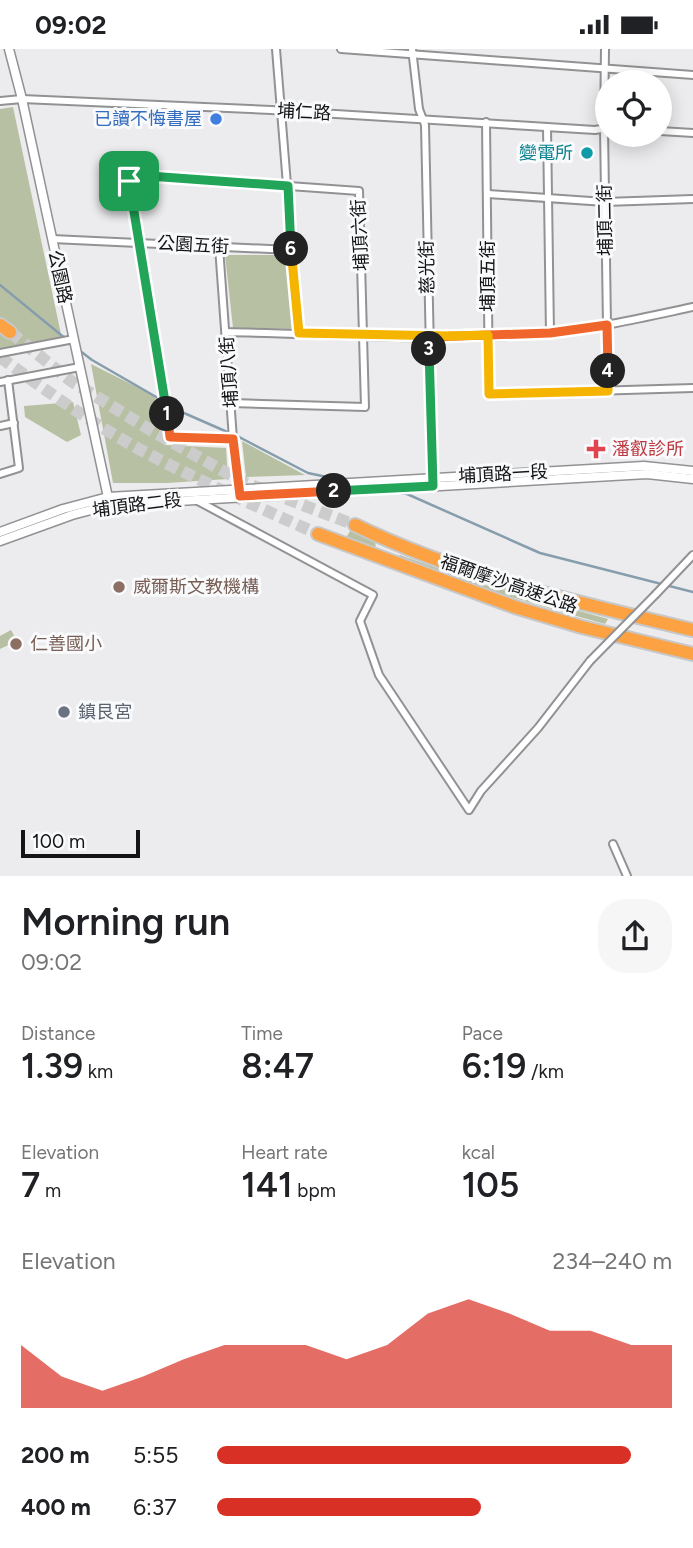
<!DOCTYPE html>
<html lang="en">
<head>
<meta charset="utf-8">
<style>
	:root { --surface:#fff; --page:#f6f6f6; --text:#202124; --muted:#757577; --accent:#d93025 }
	body { margin:0; font-family:Figtree,"Noto Sans TC",sans-serif; background:var(--page); color:var(--text); height:100vh; display:flex; flex-direction:column; font-size:26px; white-space:nowrap }
	* { box-sizing:border-box; margin:0 }
	p { font-size:23px; color:var(--muted) }
	.icon { flex:none; width:38px; height:38px; fill:none; stroke:currentColor; stroke-width:2; stroke-linecap:round; stroke-linejoin:round }
	.map { position:relative; height:827px; overflow:hidden }
	.sheet { display:flex; flex-direction:column; background:var(--surface); flex:1 }
	.sheet>* { flex:none }
	.controls { position:absolute; left:595px; top:21px; display:grid; gap:14px }
	.controls a { display:grid; place-items:center; width:77px; height:77px; border-radius:50%; background:var(--surface); box-shadow:0 4px 18px #0003; font-size:35px }
	.scale { position:absolute; left:21px; bottom:18px; width:119px; box-sizing:border-box; padding-left:7px; border:4px solid #141415; border-top:0; font-size:19px; line-height:24px; white-space:nowrap; color:#141415; -webkit-text-stroke:5px #f9fafc; paint-order:stroke }
	.pin { position:absolute; display:grid; place-items:center; width:60px; height:60px; color:#fff; margin:-30px; border-radius:14px; box-shadow:0 4px 10px #0006 }
	.km { position:absolute; width:35px; height:35px; margin:-18px; border-radius:50%; background:#222; color:#fff; font-size:19px; line-height:35px; text-align:center }
	.round { display:grid; place-items:center; flex:none; width:74px; height:74px; border-radius:28px; background:var(--page) }
	.headline { display:flex; align-items:center; justify-content:space-between; height:119px; padding:0 21px }
	h1 { font-size:38px; font-weight:600; line-height:52px }
	.stats { display:grid; grid-template-columns:repeat(3,1fr); gap:10px; height:119px; padding:7px 21px }
	.stats div { display:grid; align-content:center }
	.stats b { font-size:35px; font-weight:600 }
	.stats small { font-size:19px; font-weight:400 }
	.stats p { font-size:19px }
	.chart { height:196px; padding:14px 21px }
	.chart p { display:flex; justify-content:space-between }
	.chart svg { width:100%; height:126px; margin-top:7px; fill:var(--accent); opacity:.7 }
	ul { padding:0 21px; list-style:none; font-size:23px }
	li { display:grid; grid-template-columns:112px 84px 1fr; align-items:center; height:52px }
	li i { height:18px; border-radius:9px; background:var(--accent) }
	.status { display:flex; justify-content:space-between; align-items:center; height:49px; padding:0 35px; background:var(--surface); direction:ltr }
	.status svg { height:19px; fill:currentColor }
	.map>svg:first-child { display:block }
</style>
</head>
<body>
<div class="status"><b>09:02</b><svg viewBox="0 0 49 12"><path d="M0 12V9h3v3zM5 12V6h3v6zM10 12V3h3v9zM15 12V0h3v12zM26 1h20v11H26zM47 4h2v5h-2z"/></svg></div>
<div class="map">
<svg width="693" height="827" viewBox="0 0 693 827">
	<rect width="100%" height="100%" fill="#ececee"/>
	<g fill="#b8c0a3">
		<polygon points="13,58 62,290 0,301 0,60"/>
		<polygon points="225,206 286,206 293,280 233,279"/>
		<polygon points="91,315 155,347 165,396 226,399 228,430 167,434 113,434"/>
		<polygon points="73,353 81,386 67,393 25,368 24,357"/>
		<polygon points="242,392 305,426 246,428"/>
		<polygon points="350,482 375,493 376,499 346,489"/>
		<path d="M 400,506 L 488,537 L 608,570 L 605,575 C 535,555 465,536 397,508 Z"/>
		<polygon points="11,581 17,592 0,600 0,587"/>
	</g>
	<g fill="none" stroke-linecap="round" stroke-linejoin="round">
		<g stroke="#859dac" stroke-width="2.5">
			<polyline points="0,236 66,290"/>
			<polyline points="79,301 92,311 184,364 241,389 308,424 341,431"/>
			<polyline points="395,443 407,445 540,504 693,543"/>
		</g>
		<g stroke="#cccccd" stroke-width="12" stroke-dasharray="12 6" stroke-linecap="butt">
			<polyline points="10,283 71,332 152,382 243,433 355,476"/>
			<path d="M 0,308 C 45,341 90,373 139,400 C 197,431 258,458 318,485"/>
		</g>
		<defs>
			<g id="minor">
				<polyline points="276,0 299,284"/>
				<polyline points="341,0 693,26"/>
				<polyline points="412,0 419,60 425,76 433,437"/>
				<polyline points="605,0 604,79 608,342"/>
				<polyline points="0,52 22,50 271,61 595,81 607,79"/>
				<polyline points="486,73 489,345 693,339"/>
				<polyline points="547,78 550,284"/>
				<polyline points="660,82 693,84"/>
				<polyline points="488,145 605,153 693,150"/>
				<polyline points="52,190 291,201"/>
				<polyline points="219,198 233,390 240,444"/>
				<path d="M 226,283 C 332,285 446,294 551,284 C 599,279 646,268 693,258"/>
				<polyline points="0,304 74,290"/>
				<polyline points="0,333 80,318"/>
				<polyline points="232,354 365,358 359,142 135,126 129,132 170,388 233,390"/>
				<polyline points="0,377 14,374"/>
				<polyline points="0,425 19,419 8,331"/>
				<polyline points="196,451 373,546 360,572 379,626 469,761 481,742 538,679 590,612"/>
				<polyline points="656,545 693,506"/>
				<polyline points="613,795 627,827"/>
			</g>
			<g id="tertiary">
				<polyline points="9,0 22,50 109,453"/>
				<polyline points="0,483 63,460 108,448 644,417 693,422"/>
				<polyline points="0,492 72,466 110,456 647,425 693,430"/>
			</g>
			<g id="motorway">
				<polyline points="0,276 10,283"/>
				<path d="M 355,476 C 462,528 578,554 693,581"/>
				<polyline points="318,485 515,558 582,578 693,605"/>
			</g>
		</defs>
		<use href="#minor" stroke="#929294" stroke-width="10"/>
		<use href="#tertiary" stroke="#929294" stroke-width="11"/>
		<use href="#motorway" stroke="#c7c7c7" stroke-width="16"/>
		<use href="#minor" stroke="#fff" stroke-width="6"/>
		<use href="#tertiary" stroke="#fff" stroke-width="8"/>
		<use href="#motorway" stroke="#fda242" stroke-width="12"/>
		<defs>
			<polyline id="minor-bridge" points="590,612 656,545"/>
		</defs>
		<use href="#minor-bridge" stroke="#929294" stroke-width="10" stroke-linecap="butt"/>
		<use href="#minor-bridge" stroke="#fff" stroke-width="6"/>
	</g>
	<g fill="none" stroke-linecap="round" stroke-linejoin="round">
		<defs>
			<polyline id="split-1" points="129,132 167,365"/>
			<polyline id="split-2" points="167,365 170,388 233,390 240,447 334,442"/>
			<polyline id="split-3" points="334,442 433,437 429,300"/>
			<polyline id="split-4" points="429,300 429,288 550,284 607,276 608,322"/>
			<polyline id="split-5" points="450,287 488,286 489,345 608,342 608,322"/>
			<polyline id="split-6" points="291,200 299,284 450,287"/>
			<polyline id="split-7" points="129,132 135,126 288,137 291,200"/>
		</defs>
		<use href="#split-1" stroke="#fff" stroke-width="14"/>
		<use href="#split-2" stroke="#fff" stroke-width="14"/>
		<use href="#split-3" stroke="#fff" stroke-width="14"/>
		<use href="#split-4" stroke="#fff" stroke-width="14"/>
		<use href="#split-5" stroke="#fff" stroke-width="14"/>
		<use href="#split-6" stroke="#fff" stroke-width="14"/>
		<use href="#split-7" stroke="#fff" stroke-width="14"/>
		<use href="#split-1" stroke="#22a559" stroke-width="9"/>
		<use href="#split-2" stroke="#f0652b" stroke-width="9"/>
		<use href="#split-3" stroke="#22a559" stroke-width="9"/>
		<use href="#split-4" stroke="#f0652b" stroke-width="9"/>
		<use href="#split-5" stroke="#f5b400" stroke-width="9"/>
		<use href="#split-6" stroke="#f5b400" stroke-width="9"/>
		<use href="#split-7" stroke="#22a559" stroke-width="9"/>
	</g>
	<circle fill="#3f7fe0" stroke="#f9fafc" stroke-width="2.5" cx="216" cy="70" r="7"/>
	<circle fill="#0f9aa8" stroke="#f9fafc" stroke-width="2.5" cx="587" cy="104" r="7"/>
	<path fill="#e0444e" stroke="#f9fafc" stroke-width="2.5" d="M592.5 389.5h7v7h7v7h-7v7h-7v-7h-7v-7h7z"/>
	<g fill="#8d6e63" stroke="#f9fafc" stroke-width="2.5">
		<circle cx="119" cy="538" r="7"/>
		<circle cx="16" cy="595" r="7"/>
	</g>
	<circle fill="#6b7280" stroke="#f9fafc" stroke-width="2.5" cx="64" cy="663" r="7"/>
	<g text-anchor="middle" stroke-width="6" stroke-linejoin="round" paint-order="stroke">
		<g font-size="18" fill="#141415" stroke="#f9fafc">
			<text transform="translate(304 63) rotate(3)" y="6">埔仁路</text>
			<text transform="translate(605 171) rotate(-91)" y="6">埔頂二街</text>
			<text transform="translate(360 186) rotate(-93)" y="6">埔頂六街</text>
			<text transform="translate(193 196) rotate(3)" y="6">公園五街</text>
			<text transform="translate(427 218) rotate(-91)" y="6">慈光街</text>
			<text transform="translate(488 227) rotate(-90)" y="6">埔頂五街</text>
			<text transform="translate(60 228) rotate(78)" y="6">公園路</text>
			<text transform="translate(229 323) rotate(-94)" y="6">埔頂八街</text>
			<text transform="translate(503 425) rotate(-3)" y="6">埔頂路一段</text>
			<text transform="translate(137 456) rotate(-7)" y="6">埔頂路二段</text>
			<text transform="translate(509 535) rotate(19)" y="6">福爾摩沙高速公路</text>
		</g>
		<g font-size="18" fill="#366cbe" stroke="#f9fafc" text-anchor="end">
			<text x="202" y="76">已讀不悔書屋</text>
		</g>
		<g font-size="18" fill="#0d838f" stroke="#f9fafc" text-anchor="end">
			<text x="573" y="110">變電所</text>
		</g>
		<g font-size="18" fill="#be3a42" stroke="#f9fafc" text-anchor="start">
			<text x="612" y="406">潘叡診所</text>
		</g>
		<g font-size="18" fill="#785e54" stroke="#f9fafc" text-anchor="start">
			<text x="133" y="544">威爾斯文教機構</text>
			<text x="30" y="601">仁善國小</text>
		</g>
		<g font-size="18" fill="#5b616d" stroke="#f9fafc" text-anchor="start">
			<text x="78" y="669">鎮艮宮</text>
		</g>
	</g>
</svg>
<div class="controls">
<a><svg class="icon" aria-label="locate" viewBox="0 0 24 24"><circle cx="12" cy="12" r="6"/><path d="M12 2v4M12 18v4M2 12h4M18 12h4"/></svg></a>
</div>
<div class="scale">100 m</div>
<div class="pin" style="left:129px;top:132px;background:#1e9e55"><svg class="icon" aria-label="arrive" viewBox="0 0 24 24"><path d="M6 21V4h12l-3 4 3 4H6"/></svg></div>
<b class="km" style="left:167px;top:365px">1</b>
<b class="km" style="left:334px;top:442px">2</b>
<b class="km" style="left:429px;top:300px">3</b>
<b class="km" style="left:608px;top:322px">4</b>
<b class="km" style="left:291px;top:200px">6</b>
</div>
<section class="sheet">
<div class="headline"><div><h1>Morning run</h1><p>09:02</p></div><a class="round"><svg class="icon" aria-label="share" viewBox="0 0 24 24"><path d="M12 15V3M7 8l5-5 5 5M5 13v7h14v-7"/></svg></a></div>
<div class="stats">
<div><p>Distance</p><b>1.39<small> km</small></b></div>
<div><p>Time</p><b>8:47</b></div>
<div><p>Pace</p><b>6:19<small> /km</small></b></div>
</div>
<div class="stats">
<div><p>Elevation</p><b>7<small> m</small></b></div>
<div><p>Heart rate</p><b>141<small> bpm</small></b></div>
<div><p>kcal</p><b>105</b></div>
</div>
<div class="chart"><p><span>Elevation</span>234–240 m</p>
<svg viewBox="0 0 160 44" preserveAspectRatio="none"><path d="M0 44V22L10 33L20 38L30 33L40 27L50 22L60 22L70 22L80 27L90 22L100 11L110 6L120 11L130 17L140 17L150 22L160 22V44z"/></svg>
</div>
<ul>
<li><b>200 m</b>5:55<i style="width:91%"></i></li>
<li><b>400 m</b>6:37<i style="width:58%"></i></li>
</ul>
</section>
</body>
</html>
